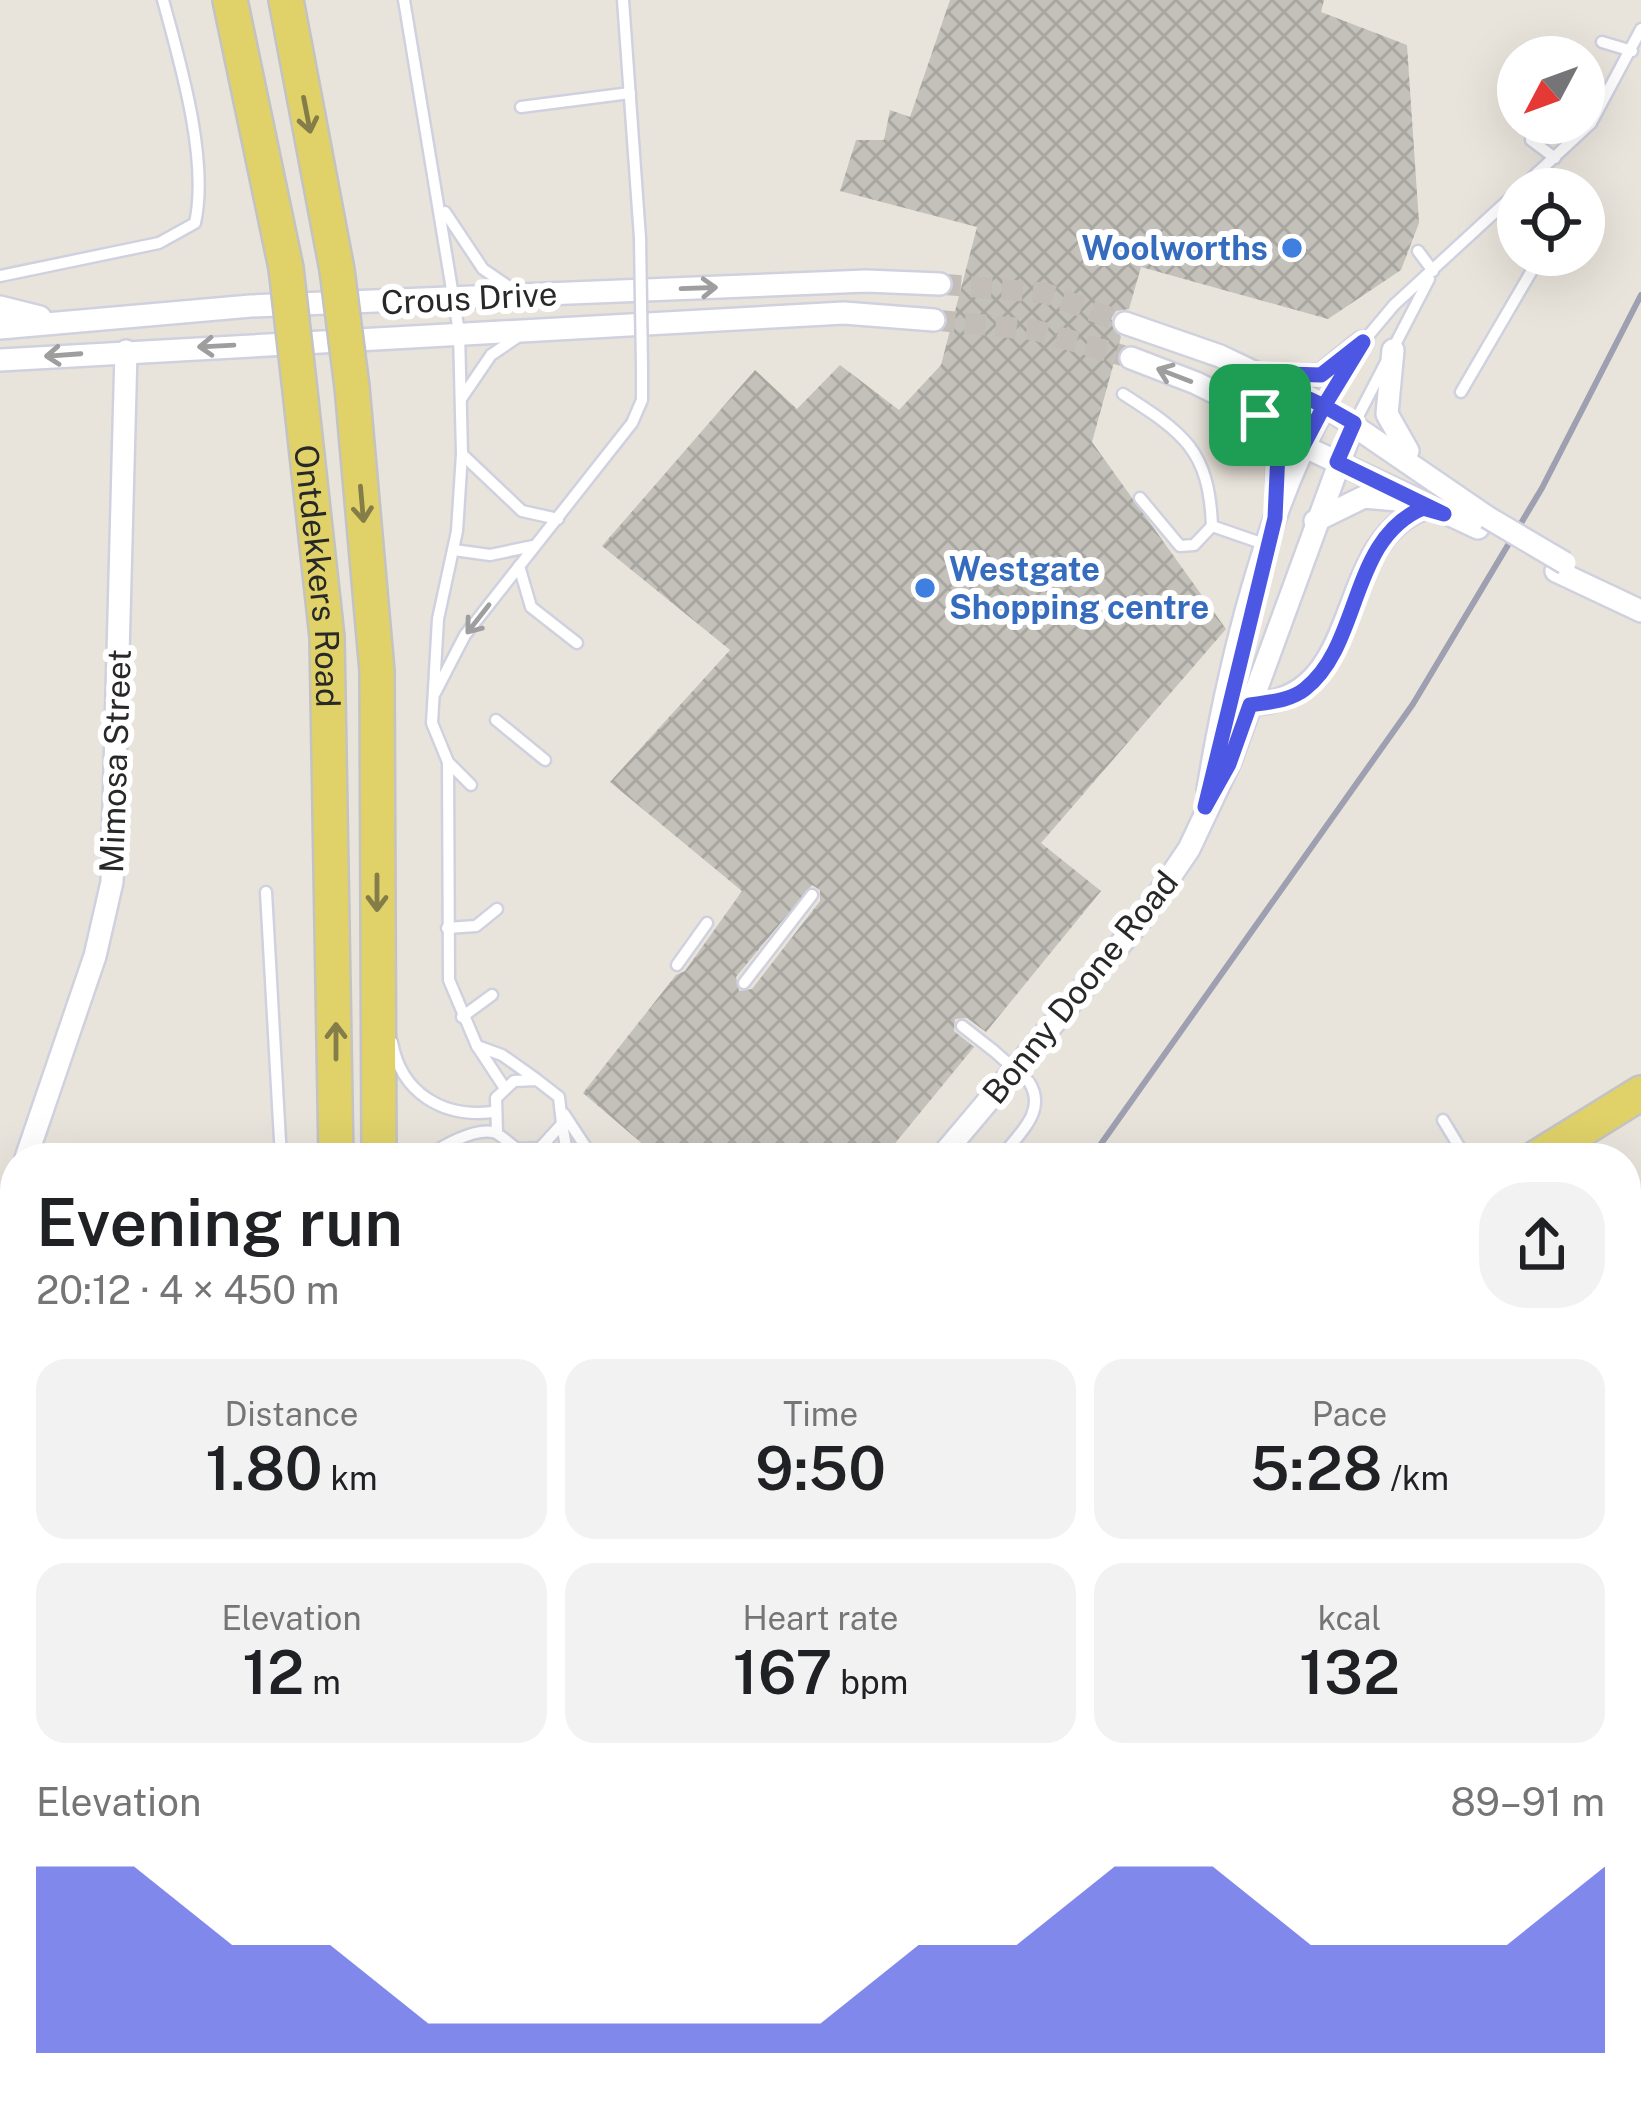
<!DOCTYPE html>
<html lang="en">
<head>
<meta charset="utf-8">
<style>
	:root { --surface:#fff; --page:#f2f2f2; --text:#202124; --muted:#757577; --accent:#4c57e4 }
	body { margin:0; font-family:"Public Sans",sans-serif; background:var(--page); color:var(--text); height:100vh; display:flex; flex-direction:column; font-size:45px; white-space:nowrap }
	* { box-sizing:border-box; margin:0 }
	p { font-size:39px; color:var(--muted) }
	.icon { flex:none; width:66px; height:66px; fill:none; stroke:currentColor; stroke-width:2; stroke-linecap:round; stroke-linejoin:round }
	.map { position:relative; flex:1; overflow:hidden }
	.side { position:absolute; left:0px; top:1143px; width:1641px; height:972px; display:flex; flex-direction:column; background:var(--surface); border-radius:48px 48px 0 0; box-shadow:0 12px 48px #0002 }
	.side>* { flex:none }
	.needle { width:78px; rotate:229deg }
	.buttons { position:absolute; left:1497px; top:36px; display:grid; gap:24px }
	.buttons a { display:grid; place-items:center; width:108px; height:108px; border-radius:50%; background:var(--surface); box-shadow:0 12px 48px #0002; font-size:60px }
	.pin { position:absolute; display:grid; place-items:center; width:102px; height:102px; color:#fff; margin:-51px; border-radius:24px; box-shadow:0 6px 18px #0006 }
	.round { display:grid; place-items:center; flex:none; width:126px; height:126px; border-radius:48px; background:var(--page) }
	.headline { display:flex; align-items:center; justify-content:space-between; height:204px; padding:0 36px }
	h1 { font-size:66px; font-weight:600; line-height:90px }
	.figures { display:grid; grid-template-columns:repeat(3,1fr); gap:18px; height:204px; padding:12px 36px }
	.figures div { display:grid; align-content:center; border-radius:30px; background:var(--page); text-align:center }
	.figures b { font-size:60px; font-weight:600 }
	.figures small { font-size:33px; font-weight:400 }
	.figures p { font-size:33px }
	.chart { height:336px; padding:24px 36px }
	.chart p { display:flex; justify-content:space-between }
	.chart svg { width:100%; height:216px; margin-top:12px; fill:var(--accent); opacity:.7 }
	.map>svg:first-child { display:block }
</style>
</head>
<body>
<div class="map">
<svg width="1641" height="2115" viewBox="0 0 1641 2115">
	<defs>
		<pattern id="building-cross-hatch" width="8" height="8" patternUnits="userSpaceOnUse" patternTransform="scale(3)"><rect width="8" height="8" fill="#c4c1ba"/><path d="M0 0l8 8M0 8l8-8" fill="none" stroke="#a8a6a0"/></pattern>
	</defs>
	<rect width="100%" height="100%" fill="#e9e4db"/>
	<path fill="url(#building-cross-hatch)" fill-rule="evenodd" d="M 950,0 L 1324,0 L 1321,12 L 1407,45 L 1419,223 L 1401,270 L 1328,319 L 1141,267 L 1129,309 L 1116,311 L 1111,319 L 1121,337 L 1092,442 L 1226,629 L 1041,843 L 1101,891 L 986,1032 L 967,1018 L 955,1019 L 954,1031 L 974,1047 L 883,1158 L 659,1158 L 583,1093 L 676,975 L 685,971 L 742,891 L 610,782 L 730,650 L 602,546 L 755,370 L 797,409 L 840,365 L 899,410 L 941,365 L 977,227 L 840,191 L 856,140 L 884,140 L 890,110 L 910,117 ZM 812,885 L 820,890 L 820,901 L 752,989 L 739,991 L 736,977 Z"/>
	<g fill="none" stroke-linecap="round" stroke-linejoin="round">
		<g stroke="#c2beb7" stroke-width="21" stroke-dasharray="21 10" stroke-linecap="butt">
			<polyline points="940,284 1045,293 1125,323"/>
			<polyline points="934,320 1035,330 1131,358"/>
		</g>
		<defs>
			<g id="lane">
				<polyline points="404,0 459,332 462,454 457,531 438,619 432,723 448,762 471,785"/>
				<polyline points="623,0 640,238"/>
				<polyline points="1602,42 1632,51"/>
				<polyline points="521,107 630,93"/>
				<polyline points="1531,140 1555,158"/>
				<polyline points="1538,172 1550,189"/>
				<polyline points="1520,189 1591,123 1641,29"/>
				<polyline points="445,212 483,269 515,291"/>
				<polyline points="1418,251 1433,271"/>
				<path d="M 0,276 L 159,243 L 195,223 C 209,160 180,62 163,0"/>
				<polyline points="1363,342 1394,305 1518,191"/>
				<polyline points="1461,392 1541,255"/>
				<path d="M 1123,394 C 1184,433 1209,450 1212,526 L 1267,545"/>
				<polyline points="461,399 491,355 516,338"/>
				<polyline points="1325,406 1353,358"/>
				<polyline points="1355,422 1429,279"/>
				<polyline points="462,454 522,511 558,519"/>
				<polyline points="1140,498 1180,546 1194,545 1212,526"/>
				<polyline points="454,550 490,555 533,546"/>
				<polyline points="519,566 531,607 577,643"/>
				<polyline points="435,693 465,635 632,423 642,400 642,368"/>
				<polyline points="496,720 545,760"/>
				<polyline points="448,763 449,980 477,1046 504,1087"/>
				<polyline points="266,892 281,1158"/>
				<polyline points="447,928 476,926 497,909"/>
				<polyline points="677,965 707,923"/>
				<polyline points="744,983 812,895"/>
				<polyline points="462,1017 492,995"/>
				<polyline points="962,1026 994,1051"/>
				<path d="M 392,1042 C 401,1093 443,1118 492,1112"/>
				<polyline points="477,1046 502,1055 536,1079"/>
				<polyline points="564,1114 593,1158"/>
				<polyline points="1443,1120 1466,1158"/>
				<polyline points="562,1124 568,1158"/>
				<path d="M 425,1158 C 441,1147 473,1128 493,1132 C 501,1134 510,1145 518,1149 L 540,1148 L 562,1124 L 559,1097 L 537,1080 L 514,1081 L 496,1098 L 497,1132"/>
				<path d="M 1000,1158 C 1018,1135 1048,1111 1029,1082"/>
			</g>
			<g id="street">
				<polyline points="0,307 40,317"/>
				<polyline points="1125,323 1220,356 1325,406 1487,517"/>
				<polyline points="0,328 251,306 866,281 940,284"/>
				<polyline points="1393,350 1387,414 1408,451"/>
				<polyline points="1131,358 1196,383 1260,415 1303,446 1478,528"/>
				<polyline points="0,360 844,313 934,320"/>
				<polyline points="1273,375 1321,375 1362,342"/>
				<polyline points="1263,420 1278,452 1277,494"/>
				<polyline points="1315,521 1364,497 1397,500"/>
				<polyline points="1556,571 1641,611"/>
				<path d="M 1242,704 C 1369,709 1329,545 1423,509"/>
				<path d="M 1208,789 C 1228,668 1265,512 1325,406"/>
				<polyline points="26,1158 95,956 112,882 126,351"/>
				<polyline points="940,1158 1140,921 1189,849 1229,764 1354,423"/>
				<polyline points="1626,1417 1641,1408"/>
				<polyline points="1626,1552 1641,1543"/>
				<polyline points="1626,1653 1641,1693"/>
				<polyline points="0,1971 15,1192"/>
				<polyline points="454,2100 456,2115"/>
				<polyline points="472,2100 475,2115"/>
				<polyline points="1136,2115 1148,2115"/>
			</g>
			<g id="primary">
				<polyline points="230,0 286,268"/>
				<polyline points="286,0 337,270"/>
				<polyline points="352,387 377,671 379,1158"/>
				<path id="s1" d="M 300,391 L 327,637 L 336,1158"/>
				<polyline points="1536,1158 1641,1093"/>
				<polyline points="351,2100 351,2115"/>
				<polyline points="399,2100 399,2115"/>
				<polyline points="927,2115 929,2100"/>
			</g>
		</defs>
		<use href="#lane" stroke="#d0d1df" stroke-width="15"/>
		<use href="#street" stroke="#d0d1df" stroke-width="26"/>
		<use href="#primary" stroke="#c3c3c3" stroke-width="38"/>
		<g stroke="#c3c3c3" stroke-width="3" stroke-dasharray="9 6" stroke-linecap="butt">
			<polyline points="1406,2100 1409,2115"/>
			<polyline points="1609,2100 1615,2115"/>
			<polyline points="1193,2115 1199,2100"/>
		</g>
		<use href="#lane" stroke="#fff" stroke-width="10"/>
		<use href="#street" stroke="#fff" stroke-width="21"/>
		<use href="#primary" stroke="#e0d269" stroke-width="33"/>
		<g stroke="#9e9fb0" stroke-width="6">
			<polyline points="1091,1158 1413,704 1542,488 1641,295"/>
			<polyline points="737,2115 739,2100"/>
		</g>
		<defs>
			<g id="lane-bridge">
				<polyline points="640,238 642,368"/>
				<polyline points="994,1051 1029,1082"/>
			</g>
			<polyline id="street-bridge" points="1487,517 1565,563"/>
			<g id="primary-bridge">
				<polyline points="286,268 300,391"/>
				<polyline points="337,270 352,387"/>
			</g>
		</defs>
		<use href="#lane-bridge" stroke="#d0d1df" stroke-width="15" stroke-linecap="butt"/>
		<use href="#street-bridge" stroke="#d0d1df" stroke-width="26" stroke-linecap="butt"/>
		<use href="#primary-bridge" stroke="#c3c3c3" stroke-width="38" stroke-linecap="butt"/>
		<use href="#lane-bridge" stroke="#fff" stroke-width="10"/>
		<use href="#street-bridge" stroke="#fff" stroke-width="21"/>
		<use href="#primary-bridge" stroke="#e0d269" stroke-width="33"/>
	</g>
	<defs><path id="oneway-shaft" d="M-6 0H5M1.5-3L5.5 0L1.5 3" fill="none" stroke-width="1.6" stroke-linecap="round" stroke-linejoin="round" transform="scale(3)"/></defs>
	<g stroke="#847d48">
		<use href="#oneway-shaft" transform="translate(307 115) rotate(79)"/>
		<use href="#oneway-shaft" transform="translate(362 504) rotate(85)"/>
		<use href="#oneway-shaft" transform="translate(377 893) rotate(90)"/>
		<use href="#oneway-shaft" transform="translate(336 1041) rotate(-90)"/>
	</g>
	<g stroke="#9e9e9e">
		<use href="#oneway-shaft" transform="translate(699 288) rotate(-2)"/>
		<use href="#oneway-shaft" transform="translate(216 346) rotate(177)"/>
		<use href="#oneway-shaft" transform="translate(63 355) rotate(176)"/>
		<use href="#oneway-shaft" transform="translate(1174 375) rotate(-159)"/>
		<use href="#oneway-shaft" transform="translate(478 619) rotate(128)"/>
	</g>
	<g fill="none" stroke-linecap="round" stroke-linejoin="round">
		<defs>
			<path id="route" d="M 1260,415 L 1278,452 L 1275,518 L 1205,807 L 1229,764 L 1250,705 C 1269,702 1290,701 1305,689 C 1362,644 1349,539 1423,508 L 1444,514 L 1337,462 L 1354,423 L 1324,406 L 1363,342 L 1321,375 L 1254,373 L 1324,406 L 1303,446 L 1260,415"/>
		</defs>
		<use href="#route" stroke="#fff" stroke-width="24"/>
		<use href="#route" stroke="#4c57e4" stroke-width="15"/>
	</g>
	<g fill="#3f7fe0" stroke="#fff" stroke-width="4.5">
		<circle cx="1292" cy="248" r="12"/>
		<circle cx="925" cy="588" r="12"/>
	</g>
	<g text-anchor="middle" stroke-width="12" stroke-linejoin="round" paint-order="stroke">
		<g font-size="33" font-weight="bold" fill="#366cbe" stroke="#fff" text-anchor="end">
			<text x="1268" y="260">Woolworths</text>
			<text x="949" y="581" text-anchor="start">Westgate<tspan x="949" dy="38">Shopping centre</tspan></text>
		</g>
		<g font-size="33" fill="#282828" stroke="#fff">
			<text transform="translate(469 298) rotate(-3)" y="12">Crous Drive</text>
			<text dy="12" stroke="none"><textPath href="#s1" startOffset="186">Ontdekkers Road</textPath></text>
			<text transform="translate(115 761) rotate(-88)" y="12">Mimosa Street</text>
			<text transform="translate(1080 987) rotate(-51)" y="12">Bonny Doone Road</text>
		</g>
	</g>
</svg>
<div class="buttons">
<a><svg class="needle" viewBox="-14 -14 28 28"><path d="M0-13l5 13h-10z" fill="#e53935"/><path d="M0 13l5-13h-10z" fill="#757577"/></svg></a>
<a><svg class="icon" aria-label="locate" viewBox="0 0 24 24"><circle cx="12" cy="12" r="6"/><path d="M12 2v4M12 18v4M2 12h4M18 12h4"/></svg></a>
</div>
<div class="pin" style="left:1260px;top:415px;background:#1e9e55"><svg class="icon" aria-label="arrive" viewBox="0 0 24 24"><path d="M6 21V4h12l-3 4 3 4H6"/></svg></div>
<section class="side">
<div class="headline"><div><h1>Evening run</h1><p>20:12 · 4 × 450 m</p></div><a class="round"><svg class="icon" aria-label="share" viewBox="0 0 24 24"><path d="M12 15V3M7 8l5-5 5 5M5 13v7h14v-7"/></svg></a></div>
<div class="figures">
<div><p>Distance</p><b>1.80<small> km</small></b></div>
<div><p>Time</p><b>9:50</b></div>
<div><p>Pace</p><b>5:28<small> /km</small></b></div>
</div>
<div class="figures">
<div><p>Elevation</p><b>12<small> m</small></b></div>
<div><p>Heart rate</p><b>167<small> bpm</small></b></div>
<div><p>kcal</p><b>132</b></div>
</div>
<div class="chart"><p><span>Elevation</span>89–91 m</p>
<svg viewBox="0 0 160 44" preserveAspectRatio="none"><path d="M0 44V6L10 6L20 22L30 22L40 38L50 38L60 38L70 38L80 38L90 22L100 22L110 6L120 6L130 22L140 22L150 22L160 6V44z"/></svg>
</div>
</section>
</div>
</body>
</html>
